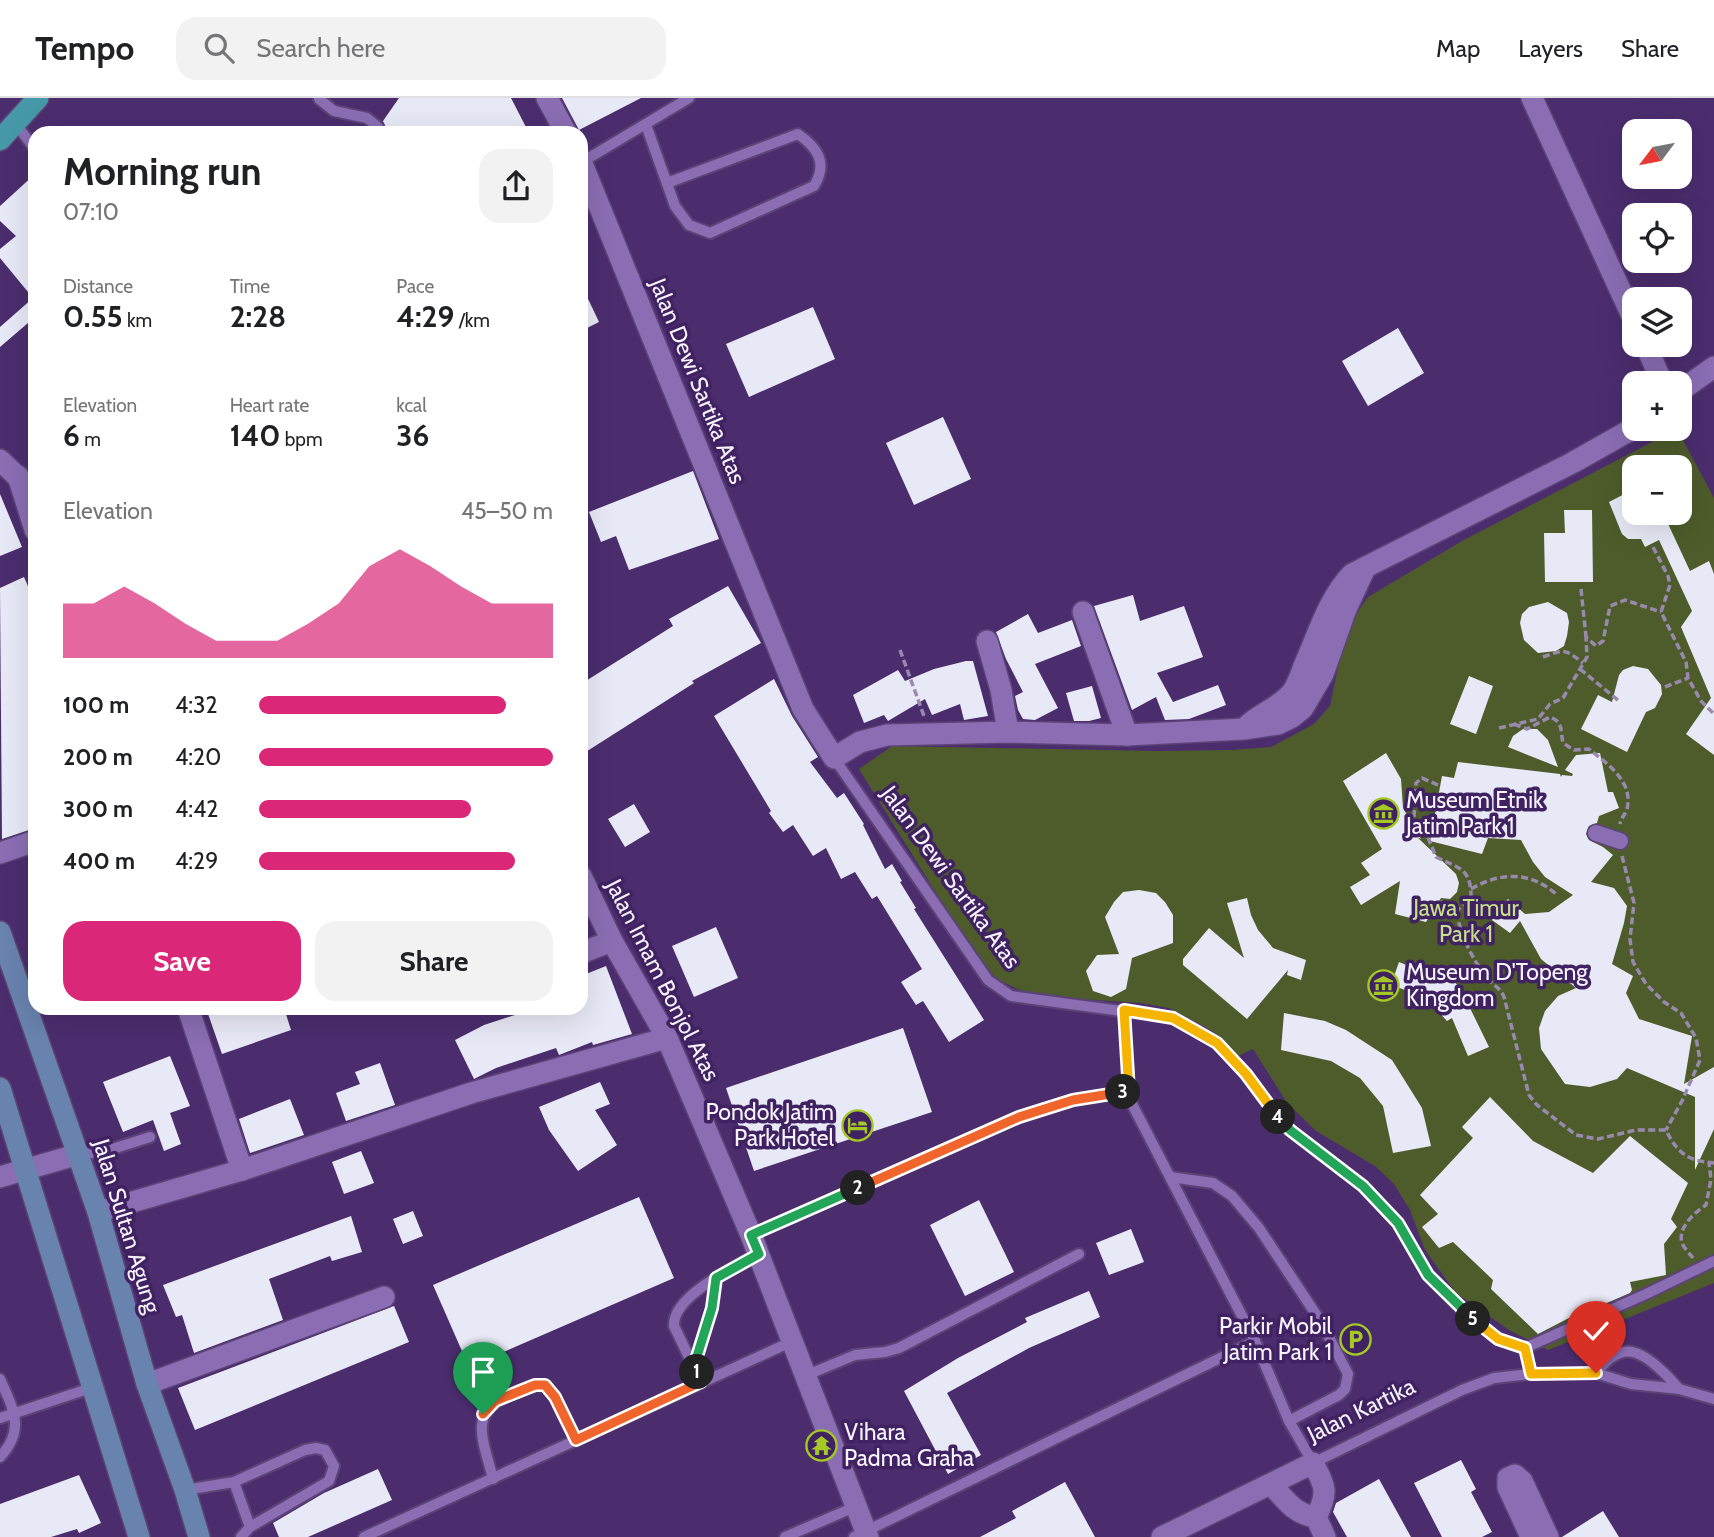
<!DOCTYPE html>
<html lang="en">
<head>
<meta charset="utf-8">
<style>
	:root { --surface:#fff; --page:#f2f2f2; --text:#202124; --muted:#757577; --line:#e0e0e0; --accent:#db2777 }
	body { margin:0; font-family:Cabin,sans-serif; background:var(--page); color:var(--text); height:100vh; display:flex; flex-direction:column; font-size:26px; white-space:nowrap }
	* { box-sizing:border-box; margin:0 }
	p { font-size:23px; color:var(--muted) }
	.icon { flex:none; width:38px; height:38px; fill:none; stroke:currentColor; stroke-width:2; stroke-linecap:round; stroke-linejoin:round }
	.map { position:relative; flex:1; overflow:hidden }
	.side { position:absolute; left:28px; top:28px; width:560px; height:889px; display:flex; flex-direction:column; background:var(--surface); border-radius:21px; box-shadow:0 7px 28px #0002 }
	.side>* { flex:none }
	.needle { width:46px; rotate:238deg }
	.buttons { position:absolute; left:1622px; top:21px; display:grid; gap:14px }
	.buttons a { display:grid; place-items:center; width:70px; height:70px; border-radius:14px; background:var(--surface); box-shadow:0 7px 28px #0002; font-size:35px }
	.pin { position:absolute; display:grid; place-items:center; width:60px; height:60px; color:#fff; margin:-72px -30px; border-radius:50% 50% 50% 0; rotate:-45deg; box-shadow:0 0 7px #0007 }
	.pin .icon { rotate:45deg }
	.km { position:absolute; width:35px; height:35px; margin:-18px; border-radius:50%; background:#222; color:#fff; font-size:19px; line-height:35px; text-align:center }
	.round { display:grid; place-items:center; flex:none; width:74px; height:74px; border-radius:21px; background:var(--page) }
	.headline { display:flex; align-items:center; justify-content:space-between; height:119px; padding:0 35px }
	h1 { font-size:38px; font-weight:800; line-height:52px }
	.stats { display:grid; grid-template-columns:repeat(3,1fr); gap:10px; height:119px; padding:7px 35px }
	.stats div { display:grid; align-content:center }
	.stats b { font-size:30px; font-weight:800 }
	.stats small { font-size:19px; font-weight:400 }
	.stats p { font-size:19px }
	.chart { height:196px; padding:14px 35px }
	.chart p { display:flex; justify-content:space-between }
	.chart svg { width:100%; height:126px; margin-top:7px; fill:var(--accent); opacity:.7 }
	.action { display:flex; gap:14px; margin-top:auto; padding:14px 35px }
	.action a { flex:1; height:80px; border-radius:21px; background:var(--accent); color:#fff; font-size:28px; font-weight:800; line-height:80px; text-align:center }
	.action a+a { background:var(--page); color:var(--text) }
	ul { padding:0 35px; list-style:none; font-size:23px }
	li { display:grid; grid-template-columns:112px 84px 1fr; align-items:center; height:52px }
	li i { height:18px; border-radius:9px; background:var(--accent) }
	header { display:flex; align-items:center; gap:42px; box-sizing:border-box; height:98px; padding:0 35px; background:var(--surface); border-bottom:2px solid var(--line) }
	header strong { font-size:33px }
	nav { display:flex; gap:38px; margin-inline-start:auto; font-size:24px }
	.search { width:490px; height:63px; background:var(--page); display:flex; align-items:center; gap:18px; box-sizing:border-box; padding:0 24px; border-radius:21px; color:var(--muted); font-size:26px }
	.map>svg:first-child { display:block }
</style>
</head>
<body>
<header>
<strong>Tempo</strong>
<div class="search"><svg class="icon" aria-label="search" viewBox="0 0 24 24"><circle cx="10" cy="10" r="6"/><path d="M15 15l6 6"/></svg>Search here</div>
<nav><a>Map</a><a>Layers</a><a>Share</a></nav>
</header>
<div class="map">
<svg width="1714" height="1439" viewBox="0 0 1714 1439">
	<rect width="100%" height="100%" fill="#4b2d6e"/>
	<path fill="#4e5c2b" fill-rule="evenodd" d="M 1677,331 L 1714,400 L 1714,1185 L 1548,1252 L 1509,1232 L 1456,1195 L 1425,1152 L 1410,1112 L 1394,1086 L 1375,1068 L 1316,1033 L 1287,1005 L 1253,951 L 1238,958 L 1209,933 L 1169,910 L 1141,905 L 1032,898 L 997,881 L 976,859 L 859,671 L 892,648 L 1157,653 L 1232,652 L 1271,649 L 1314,626 L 1330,608 L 1343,545 L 1350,525 L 1368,499 L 1462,443 ZM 1634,369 L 1680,369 L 1680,415 L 1634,415 Z"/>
	<g fill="#e8e9f6">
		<polygon points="399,0 511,0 529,35 383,35 386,30 383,23"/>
		<polygon points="562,0 641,0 579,32"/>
		<polygon points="35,76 35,219 0,249 0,229 33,200 0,160 0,151 16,138 0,123 0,108"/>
		<polygon points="581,186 599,224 581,233"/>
		<polygon points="813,209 835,261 749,299 726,246"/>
		<polygon points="1398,230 1424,275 1368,308 1342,263"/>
		<polygon points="943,319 971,381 914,407 886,345"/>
		<polygon points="693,373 719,441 629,472 616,438 601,444 589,414"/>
		<polygon points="1634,391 1634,415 1663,415 1690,473 1709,463 1714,476 1714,657 1686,636 1711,600 1681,529 1692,513 1659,442 1645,449 1641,441 1628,441 1622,436 1609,404"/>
		<polygon points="0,396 22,449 0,458"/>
		<polygon points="1564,412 1592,412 1593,484 1545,484 1544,435 1565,435"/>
		<polygon points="24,479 35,504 35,730 2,741 0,490"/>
		<polygon points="728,488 761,545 692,583 694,585 581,657 581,586 673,528 669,521"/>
		<polygon points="1133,497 1140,523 1184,508 1203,559 1157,575 1173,604 1218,587 1226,607 1189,621 1165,622 1156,599 1132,612 1094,508"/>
		<polygon points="1548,504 1567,515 1569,524 1567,538 1564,548 1556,553 1538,555 1524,542 1520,525 1522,516 1529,509"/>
		<polygon points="1028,516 1038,535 1072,522 1081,548 1035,566 1058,610 1035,622 1023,621 1018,612 1015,598 1023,594 1006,561 996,534"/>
		<polygon points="966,563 973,563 988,618 964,622 960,606 932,617 925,601 888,623 884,617 864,625 853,597 898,572 905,583 934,571"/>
		<polygon points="1633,568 1648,571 1661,587 1662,596 1655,610 1646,614 1627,654 1581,631 1598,597 1612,604 1619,577 1623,572"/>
		<polygon points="1469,578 1493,588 1476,636 1450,626"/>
		<polygon points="774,581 792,618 818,659 810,664 837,700 844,695 864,726 863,727 885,771 892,766 902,783 900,784 916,810 914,811 984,922 949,944 923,903 916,907 901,884 922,871 877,798 872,801 855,774 841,781 826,750 813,758 793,727 783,734 769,715 771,713 714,618"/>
		<polygon points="1092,588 1101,620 1089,623 1074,623 1066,595"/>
		<polygon points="1523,631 1537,631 1548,642 1558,669 1508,649 1513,638"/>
		<polygon points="1386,655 1401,681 1403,710 1421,741 1417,739 1456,776 1459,785 1457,794 1450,801 1441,800 1426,824 1395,816 1400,783 1361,807 1350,789 1370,777 1361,765 1382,751 1343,683"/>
		<polygon points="1600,655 1608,694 1613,694 1619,710 1599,718 1597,725 1589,728 1586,736 1589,742 1603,749 1613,757 1591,784 1614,790 1627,808 1624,825 1612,866 1633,878 1626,895 1639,921 1692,938 1684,986 1714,969 1714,1031 1695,1072 1695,999 1627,970 1617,981 1590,989 1565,986 1541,951 1539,930 1545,913 1558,898 1576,890 1541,861 1520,823 1510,835 1492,822 1508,801 1525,816 1549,814 1573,797 1545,779 1533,764 1521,742 1488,740 1482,756 1430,743 1442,678 1454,680 1458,664 1560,676 1561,679 1562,677 1572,678 1573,676 1565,672 1576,657"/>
		<polygon points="634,706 650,734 625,749 608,721"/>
		<polygon points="1139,792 1156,795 1165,804 1173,817 1173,845 1132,860 1126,891 1111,899 1093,893 1086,873 1097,857 1119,856 1105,819 1114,804 1123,794"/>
		<polygon points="1247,800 1251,817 1258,832 1273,850 1306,862 1301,882 1287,877 1288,872 1247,921 1183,867 1183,861 1209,830 1244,860 1227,805"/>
		<polygon points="716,829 738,880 694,899 672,848"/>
		<polygon points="1399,864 1447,884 1455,884 1469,903 1469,908 1489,949 1468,958 1452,920 1447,923 1425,899 1391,887"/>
		<polygon points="606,868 632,936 593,947 592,944 559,957 556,950 496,970 474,981 455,942 484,927 536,910 581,910 581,878"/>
		<polygon points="206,910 284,910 291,932 222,956"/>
		<polygon points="1284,915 1325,923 1346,932 1392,962 1422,1010 1431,1048 1393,1055 1383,1008 1360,980 1331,963 1281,952"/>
		<polygon points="903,930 932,1014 754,1073 726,990"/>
		<polygon points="170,958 190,1008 170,1015 181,1046 164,1053 153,1022 123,1034 103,984"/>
		<polygon points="380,965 395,1007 346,1023 336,995 360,986 355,974"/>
		<polygon points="600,984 610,1006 595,1012 617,1047 578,1073 549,1032 539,1009"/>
		<polygon points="1490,999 1533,1043 1593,1075 1630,1038 1688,1085 1671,1121 1677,1129 1664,1146 1666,1177 1630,1184 1632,1192 1630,1195 1602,1207 1592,1208 1538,1236 1491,1191 1493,1182 1453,1144 1439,1150 1422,1129 1438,1116 1420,1097 1473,1040 1462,1029"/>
		<polygon points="290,1001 304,1037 250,1055 239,1021"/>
		<polygon points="361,1053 374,1085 344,1096 332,1064"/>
		<polygon points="639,1099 674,1180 469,1269 433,1187"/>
		<polygon points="979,1102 1014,1174 965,1198 930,1127"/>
		<polygon points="413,1113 423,1138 403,1146 393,1121"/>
		<polygon points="351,1118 362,1154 332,1163 330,1158 269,1181 283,1222 194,1255 182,1217 176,1219 163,1187"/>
		<polygon points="1131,1131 1144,1164 1109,1177 1096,1145"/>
		<polygon points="1089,1193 1100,1219 1029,1250 947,1295 981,1357 948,1376 904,1293 958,1260 1027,1224 1025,1220"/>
		<polygon points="394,1208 409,1244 195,1332 178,1290"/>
		<polygon points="1461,1362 1476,1391 1471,1394 1492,1434 1482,1439 1442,1439 1414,1385"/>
		<polygon points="378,1371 392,1402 308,1439 279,1439 273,1425 324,1395"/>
		<polygon points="79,1377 101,1425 79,1435 77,1431 51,1439 0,1439 0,1406"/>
		<polygon points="1379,1381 1411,1439 1347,1439 1333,1414 1336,1405"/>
		<polygon points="1065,1384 1095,1439 980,1439 1016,1420 1012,1413"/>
		<polygon points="1603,1413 1619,1439 1562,1439"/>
	</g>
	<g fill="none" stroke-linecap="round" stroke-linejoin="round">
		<defs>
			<g id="service">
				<polyline points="319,1 334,13 367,20 378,29"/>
				<polyline points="15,25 35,51"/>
				<path d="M 646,27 L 675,108 L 689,127 L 710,135 L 814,88 C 828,65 818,50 798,36 L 667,85"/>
				<polyline points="582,64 689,0"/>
				<polyline points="834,660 988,882 1011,898 1173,920 1204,936 1217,945 1246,976 1272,1012 1290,1032 1363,1088 1398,1125 1428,1177 1465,1215 1498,1241 1525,1250 1531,1276"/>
				<polyline points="1124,912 1129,994"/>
				<polyline points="79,1056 103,1054 150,1039"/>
				<polyline points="1170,1079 1213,1085 1232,1098 1259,1130 1321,1224 1348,1276 1345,1291 1339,1297 1289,1323"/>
				<polyline points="751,1137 1019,1019 1073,1002 1129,994 1132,1006 1255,1243 854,1439"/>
				<polyline points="1255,1243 1289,1323 1313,1365 1462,1292 1494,1280 1531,1276 1596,1275 1631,1286 1679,1291 1714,1301"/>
				<polyline points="1525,1250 1646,1196 1714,1163"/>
				<polyline points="694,1268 712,1210 716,1180"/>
				<path d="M 1596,1275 C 1604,1266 1611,1257 1623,1254 C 1642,1249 1668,1278 1679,1291"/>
				<polyline points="807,1277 855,1257 885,1254 899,1250 1079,1156"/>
				<path d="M 0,1281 C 13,1311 26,1331 0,1359"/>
				<path d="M 701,1284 L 674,1228 C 672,1198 735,1169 759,1155"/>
				<polyline points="0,1320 94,1289"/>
				<path d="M 493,1381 C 485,1346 466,1314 509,1297 C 521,1292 532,1287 545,1287 L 555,1299 L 576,1342"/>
				<polyline points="234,1384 250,1429 241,1439"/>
				<polyline points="185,1392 234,1384 305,1352 316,1350 325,1352 334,1368 329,1383 250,1429"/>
				<polyline points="364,1439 793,1243"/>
				<polyline points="785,1439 857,1408"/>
			</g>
			<polyline id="pedestrian" points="1596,735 1620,743"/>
			<g id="minor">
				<polyline points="547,0 566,35"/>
				<polyline points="1532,0 1634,222"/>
				<polyline points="581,63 803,611 834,660 860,644 887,637 1008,634 1127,637 1244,631 1278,626 1292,619 1303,610 1323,576 1346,511 1365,470"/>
				<polyline points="1646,247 1662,285"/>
				<polyline points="1680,293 1714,269"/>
				<polyline points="0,362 26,387"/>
				<polyline points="18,378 35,432"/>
				<polyline points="1083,514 1127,637"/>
				<polyline points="987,543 1001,592 1008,634"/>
				<path d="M 1246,629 C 1260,615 1281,609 1293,593 C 1298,585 1301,576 1304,568 C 1318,537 1328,501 1352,476 L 1572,365 L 1634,330"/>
				<polyline points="0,755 35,743"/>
				<polyline points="581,778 612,843 667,940 751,1137 868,1439"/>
				<polyline points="581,855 612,843"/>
				<polyline points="188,910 242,1072"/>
				<polyline points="0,1079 79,1056"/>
				<polyline points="98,1114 242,1072 471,995 667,940"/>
				<polyline points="147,1286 384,1199"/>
				<path d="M 1272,1387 C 1285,1402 1296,1417 1316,1419"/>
				<polyline points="1316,1419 1325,1439"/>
				<path d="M 1162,1439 L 1313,1365 C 1325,1388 1329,1394 1316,1419"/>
				<polyline points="1531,1439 1508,1389 1508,1380 1515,1377 1522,1383 1548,1439"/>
			</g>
			<g id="secondary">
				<polyline points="0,834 98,1114 147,1286 185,1392 199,1439"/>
				<polyline points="0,990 139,1439"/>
			</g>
			<polyline id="primary" points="0,42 38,0"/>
		</defs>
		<use href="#service" stroke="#5c4376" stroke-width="14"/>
		<use href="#pedestrian" stroke="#5c4376" stroke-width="19"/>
		<use href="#minor" stroke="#5c4376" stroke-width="24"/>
		<use href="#secondary" stroke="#5c4376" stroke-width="24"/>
		<use href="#primary" stroke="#5c4376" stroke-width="24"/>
		<g stroke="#9a89af" stroke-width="3.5" stroke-dasharray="7 3.5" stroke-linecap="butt">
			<polyline points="1653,449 1668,478 1670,487 1661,514 1686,564 1688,580 1701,603 1714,616"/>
			<polyline points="1581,491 1586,539"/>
			<polyline points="900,552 924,618"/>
			<path d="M 1543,559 C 1565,551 1565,551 1583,565"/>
			<polyline points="1580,571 1619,603"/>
			<polyline points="1665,589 1688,580"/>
			<path d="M 1514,626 L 1527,631 L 1550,619 C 1564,624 1560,633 1563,645 L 1574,652 L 1589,651 C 1606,665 1634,683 1627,711 C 1625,717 1621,720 1620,726"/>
			<polyline points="1499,630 1538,621 1550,606 1563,600 1587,559 1586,539 1596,548 1603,543 1610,508 1625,502 1661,514"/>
			<path d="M 1438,687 L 1422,680 L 1416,685 L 1414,719 L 1427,737 L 1436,759 C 1458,770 1471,770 1471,798 L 1456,814 L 1450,814 L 1440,803"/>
			<polyline points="1622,758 1634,805 1630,841 1633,864 1646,886 1664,904 1681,915 1696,940 1700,962 1682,1003 1666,1032"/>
			<path d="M 1471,791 C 1500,774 1530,773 1556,796"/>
			<path d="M 1456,814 C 1462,840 1472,862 1490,883 C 1496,889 1501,891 1504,899 L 1529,997 L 1537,1007 L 1576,1037 L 1598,1041 L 1636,1032 L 1666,1032 C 1677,1055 1688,1063 1714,1065"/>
			<path d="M 1693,1160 C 1690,1156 1684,1150 1682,1145 C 1677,1130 1695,1114 1706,1107 L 1711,1081 L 1709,1065"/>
		</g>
		<use href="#service" stroke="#8a6db3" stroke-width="10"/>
		<use href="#pedestrian" stroke="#8a6db3" stroke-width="16"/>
		<use href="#minor" stroke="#8a6db3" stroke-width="21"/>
		<use href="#secondary" stroke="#6883ae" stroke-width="21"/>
		<use href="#primary" stroke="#4698a9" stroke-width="21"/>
	</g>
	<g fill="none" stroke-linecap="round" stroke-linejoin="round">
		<defs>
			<polyline id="split-1" points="483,1316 495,1303 535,1287 545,1287 555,1299 576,1342 701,1284 697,1274"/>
			<polyline id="split-2" points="697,1274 694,1268 712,1210 716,1180 759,1156 751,1137 858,1090"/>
			<polyline id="split-3" points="858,1090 1019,1019 1073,1002 1123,994"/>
			<polyline id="split-4" points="1123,994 1129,994 1124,912 1173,920 1217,945 1246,976 1278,1019"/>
			<polyline id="split-5" points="1278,1019 1290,1032 1363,1088 1398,1125 1428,1177 1473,1221"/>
			<polyline id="split-6" points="1473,1221 1498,1241 1525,1250 1531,1276 1596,1275"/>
		</defs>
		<use href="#split-1" stroke="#fff" stroke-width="14"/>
		<use href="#split-2" stroke="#fff" stroke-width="14"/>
		<use href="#split-3" stroke="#fff" stroke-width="14"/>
		<use href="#split-4" stroke="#fff" stroke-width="14"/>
		<use href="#split-5" stroke="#fff" stroke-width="14"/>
		<use href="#split-6" stroke="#fff" stroke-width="14"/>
		<use href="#split-1" stroke="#f0652b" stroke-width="9"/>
		<use href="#split-2" stroke="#22a559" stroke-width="9"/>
		<use href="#split-3" stroke="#f0652b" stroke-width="9"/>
		<use href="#split-4" stroke="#f5b400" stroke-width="9"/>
		<use href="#split-5" stroke="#22a559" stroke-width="9"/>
		<use href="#split-6" stroke="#f5b400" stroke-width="9"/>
	</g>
	<defs>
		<symbol id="museum-ring" viewBox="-11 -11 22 22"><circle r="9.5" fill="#402262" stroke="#a4c824" stroke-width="1.5"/><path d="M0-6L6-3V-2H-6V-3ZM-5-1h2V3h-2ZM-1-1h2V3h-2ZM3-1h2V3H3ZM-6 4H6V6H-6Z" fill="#a4c824"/></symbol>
		<symbol id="hotel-ring" viewBox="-11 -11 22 22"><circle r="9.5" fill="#402262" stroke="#a4c824" stroke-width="1.5"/><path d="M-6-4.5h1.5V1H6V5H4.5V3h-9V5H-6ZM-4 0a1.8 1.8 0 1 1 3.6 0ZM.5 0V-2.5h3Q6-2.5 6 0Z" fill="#a4c824"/></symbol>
		<symbol id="parking-ring" viewBox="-11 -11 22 22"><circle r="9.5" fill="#402262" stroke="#a4c824" stroke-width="1.5"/><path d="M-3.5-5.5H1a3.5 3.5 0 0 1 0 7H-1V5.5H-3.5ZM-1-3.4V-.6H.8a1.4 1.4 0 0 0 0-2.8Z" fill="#a4c824"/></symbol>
		<symbol id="temple-ring" viewBox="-11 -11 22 22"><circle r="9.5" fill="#402262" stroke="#a4c824" stroke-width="1.5"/><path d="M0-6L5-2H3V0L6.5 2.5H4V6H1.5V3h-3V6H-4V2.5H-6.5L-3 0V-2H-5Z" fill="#a4c824"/></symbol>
	</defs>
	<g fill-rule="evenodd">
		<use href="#museum-ring" x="1366" y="698" width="35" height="35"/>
		<use href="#museum-ring" x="1366" y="870" width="35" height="35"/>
		<use href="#hotel-ring" x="840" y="1010" width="35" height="35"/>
		<use href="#parking-ring" x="1338" y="1224" width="35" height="35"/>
		<use href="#temple-ring" x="804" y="1330" width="35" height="35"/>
	</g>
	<g text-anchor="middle" stroke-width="7" stroke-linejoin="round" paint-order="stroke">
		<g font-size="23" fill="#f6f3fb" stroke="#402262">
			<text transform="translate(698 283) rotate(68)" y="8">Jalan Dewi Sartika Atas</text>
			<text transform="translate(951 779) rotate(54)" y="8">Jalan Dewi Sartika Atas</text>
			<text transform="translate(663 882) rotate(63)" y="8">Jalan Imam Bonjol Atas</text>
			<text transform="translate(127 1128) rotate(73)" y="8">Jalan Sultan Agung</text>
			<text transform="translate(1361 1312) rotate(-26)" y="8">Jalan Kartika</text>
		</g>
		<g font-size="23" fill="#f6f3fb" stroke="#402262" text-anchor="start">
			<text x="1406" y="710">Museum Etnik<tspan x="1406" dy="26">Jatim Park 1</tspan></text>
			<text x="1406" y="882">Museum D'Topeng<tspan x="1406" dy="26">Kingdom</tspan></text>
			<text x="834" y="1022" text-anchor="end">Pondok Jatim<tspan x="834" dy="26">Park Hotel</tspan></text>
			<text x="1332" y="1236" text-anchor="end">Parkir Mobil<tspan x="1332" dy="26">Jatim Park 1</tspan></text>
			<text x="844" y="1342">Vihara<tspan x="844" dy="26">Padma Graha</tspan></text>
		</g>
		<g font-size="23" fill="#c6df8a" stroke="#402262">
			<text x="1466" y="818">Jawa Timur<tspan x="1466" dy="26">Park 1</tspan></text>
		</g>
	</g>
</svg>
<div class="buttons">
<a><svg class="needle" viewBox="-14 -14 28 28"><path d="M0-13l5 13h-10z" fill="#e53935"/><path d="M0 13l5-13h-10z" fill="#757577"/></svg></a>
<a><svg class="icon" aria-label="locate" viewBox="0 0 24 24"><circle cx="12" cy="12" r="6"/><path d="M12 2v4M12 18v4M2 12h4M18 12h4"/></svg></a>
<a><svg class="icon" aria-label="layers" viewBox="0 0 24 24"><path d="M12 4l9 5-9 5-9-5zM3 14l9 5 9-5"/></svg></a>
<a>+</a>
<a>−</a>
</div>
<div class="pin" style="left:483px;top:1316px;background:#1e9e55"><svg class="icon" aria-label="arrive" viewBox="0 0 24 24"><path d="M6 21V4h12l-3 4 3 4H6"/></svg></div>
<div class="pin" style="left:1596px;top:1275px;background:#d93025"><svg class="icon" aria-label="check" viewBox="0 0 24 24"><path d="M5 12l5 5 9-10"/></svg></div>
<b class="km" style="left:697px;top:1274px">1</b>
<b class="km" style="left:858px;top:1090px">2</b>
<b class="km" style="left:1123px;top:994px">3</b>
<b class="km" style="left:1278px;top:1019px">4</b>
<b class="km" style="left:1473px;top:1221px">5</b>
<section class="side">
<div class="headline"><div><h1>Morning run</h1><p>07:10</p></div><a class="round"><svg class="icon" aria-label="share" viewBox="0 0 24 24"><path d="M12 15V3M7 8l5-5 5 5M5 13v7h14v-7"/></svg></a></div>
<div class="stats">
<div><p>Distance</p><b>0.55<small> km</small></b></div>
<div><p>Time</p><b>2:28</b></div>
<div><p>Pace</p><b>4:29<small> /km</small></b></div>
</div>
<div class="stats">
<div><p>Elevation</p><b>6<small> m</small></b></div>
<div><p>Heart rate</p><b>140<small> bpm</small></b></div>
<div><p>kcal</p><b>36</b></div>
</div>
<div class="chart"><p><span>Elevation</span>45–50 m</p>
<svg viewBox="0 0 160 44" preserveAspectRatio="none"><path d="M0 44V25L10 25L20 19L30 25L40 32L50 38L60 38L70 38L80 32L90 25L100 12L110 6L120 12L130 19L140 25L150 25L160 25V44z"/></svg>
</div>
<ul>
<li><b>100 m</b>4:32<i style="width:84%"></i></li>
<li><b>200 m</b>4:20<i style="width:100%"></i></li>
<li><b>300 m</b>4:42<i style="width:72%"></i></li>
<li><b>400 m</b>4:29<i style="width:87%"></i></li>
</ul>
<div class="action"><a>Save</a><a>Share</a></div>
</section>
</div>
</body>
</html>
